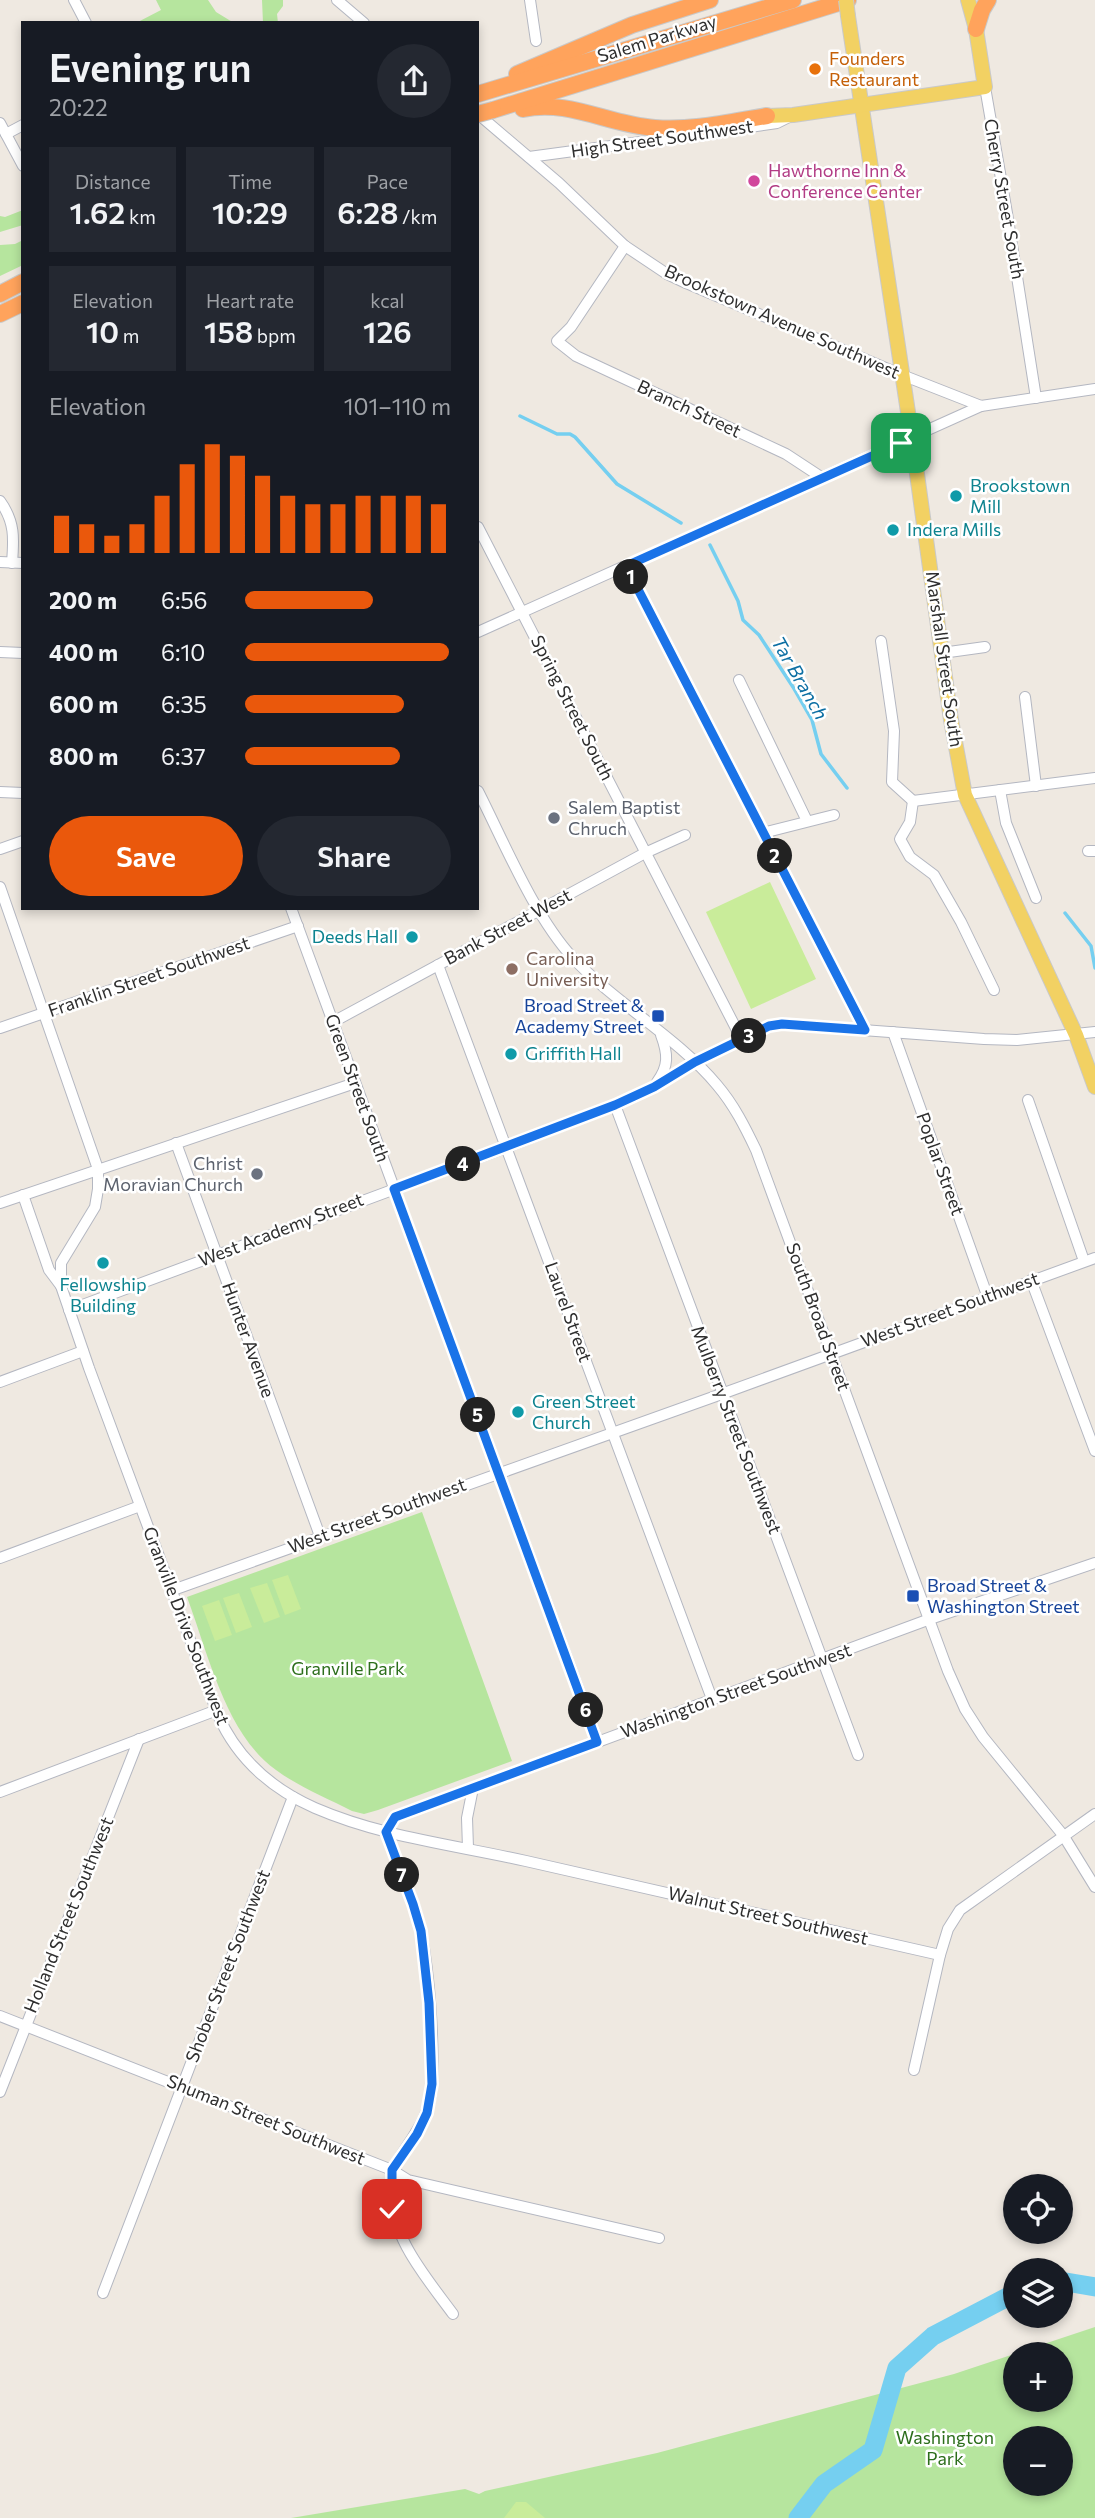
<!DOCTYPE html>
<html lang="en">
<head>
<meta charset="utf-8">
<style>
	:root { --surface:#171b24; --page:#242831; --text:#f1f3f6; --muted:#9ea1a6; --accent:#ea580c }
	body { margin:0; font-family:Commissioner,sans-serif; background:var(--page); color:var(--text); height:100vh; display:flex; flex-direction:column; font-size:26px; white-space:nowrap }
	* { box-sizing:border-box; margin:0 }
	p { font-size:23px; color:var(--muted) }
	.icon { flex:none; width:38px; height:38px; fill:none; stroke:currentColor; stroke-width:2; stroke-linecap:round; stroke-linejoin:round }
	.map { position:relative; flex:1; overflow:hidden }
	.drawer { position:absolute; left:21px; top:21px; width:458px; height:889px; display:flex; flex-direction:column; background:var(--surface); border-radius:0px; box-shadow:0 4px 10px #0003 }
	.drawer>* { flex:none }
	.fabs { position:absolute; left:1003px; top:2174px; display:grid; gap:14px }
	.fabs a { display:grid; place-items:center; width:70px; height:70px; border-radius:50%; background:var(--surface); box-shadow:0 4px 10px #0003; font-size:35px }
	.pin { position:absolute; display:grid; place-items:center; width:60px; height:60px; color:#fff; margin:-30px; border-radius:14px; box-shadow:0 4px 10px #0006 }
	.km { position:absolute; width:35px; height:35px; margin:-18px; border-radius:50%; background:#222; color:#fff; font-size:19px; line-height:35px; text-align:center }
	.round { display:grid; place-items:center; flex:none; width:74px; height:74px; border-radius:37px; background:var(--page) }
	.overview { display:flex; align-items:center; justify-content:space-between; height:119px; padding:0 28px }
	h1 { font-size:38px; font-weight:600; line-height:52px }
	.figures { display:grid; grid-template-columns:repeat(3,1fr); gap:10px; height:119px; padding:7px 28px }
	.figures div { display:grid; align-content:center; border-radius:0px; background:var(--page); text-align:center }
	.figures b { font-size:30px; font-weight:600 }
	.figures small { font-size:19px; font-weight:400 }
	.figures p { font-size:19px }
	.chart { height:196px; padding:14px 28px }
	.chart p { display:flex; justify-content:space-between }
	.chart svg { width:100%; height:126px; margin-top:7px; stroke:var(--accent); stroke-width:6 }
	.cta { display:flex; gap:14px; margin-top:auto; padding:14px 28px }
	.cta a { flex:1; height:80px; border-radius:42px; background:var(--accent); color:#fff; font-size:28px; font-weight:600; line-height:80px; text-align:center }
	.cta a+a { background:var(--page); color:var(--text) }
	ul { padding:0 28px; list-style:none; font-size:23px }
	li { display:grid; grid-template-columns:112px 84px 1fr; align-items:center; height:52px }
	li i { height:18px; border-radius:9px; background:var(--accent) }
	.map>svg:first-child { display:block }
</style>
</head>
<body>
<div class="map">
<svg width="1095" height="2518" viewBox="0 0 1095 2518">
	<rect width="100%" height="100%" fill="#efe9e1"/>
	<g fill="#b6e59e" fill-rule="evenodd">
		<polygon points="156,0 208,0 216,12 234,23 136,23 161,10"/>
		<polygon points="262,0 283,0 283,6 277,14 278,23 263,23"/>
		<polygon points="23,210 23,225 0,232 0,216 5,217"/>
		<polygon points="23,240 23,265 0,276 0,245 15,244"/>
		<path d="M 422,1512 L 512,1761 L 378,1810 L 364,1814 L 352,1811 C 327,1798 299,1787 276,1770 C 226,1735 208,1653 187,1597 Z"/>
		<path d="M 1095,2327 L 1095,2518 L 291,2518 L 465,2489 L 479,2494 L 485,2491 L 657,2453 L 954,2374 ZM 1015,2354 L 1060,2354 L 1060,2399 L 1015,2399 ZM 1015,2438 L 1060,2438 L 1060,2483 L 1015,2483 Z"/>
	</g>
	<g fill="#c9ec9a">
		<polygon points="770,882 816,979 751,1009 706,912"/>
		<polygon points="288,1575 301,1609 285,1615 272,1580"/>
		<polygon points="267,1583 280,1617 264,1623 250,1588"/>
		<polygon points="239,1593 252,1627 236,1633 223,1598"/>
		<polygon points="219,1600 232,1635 215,1641 202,1606"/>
		<polygon points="516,2502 526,2502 545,2518 504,2518"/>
	</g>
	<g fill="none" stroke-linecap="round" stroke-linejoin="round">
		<g stroke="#75cff0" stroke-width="3.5">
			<polyline points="520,416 557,434 570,434 575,437 617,484 681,523"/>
			<polyline points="710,545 738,601 743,620 759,635 793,687 812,720 821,754 847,788"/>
			<polyline points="1065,913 1091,946 1095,968"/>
		</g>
		<g stroke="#75cff0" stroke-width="19">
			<polyline points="1060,2281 1095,2287"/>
			<polyline points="798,2518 824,2484 873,2450 897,2368 933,2336 1015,2293"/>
		</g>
		<defs>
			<g id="minor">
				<polyline points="74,0 86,23"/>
				<polyline points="337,0 364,23"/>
				<polyline points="530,0 536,41"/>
				<polyline points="985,87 1007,213 1036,398"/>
				<polyline points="478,114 559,183 625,246 667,274 686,283 902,375 981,406 1095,389"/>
				<polyline points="0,123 23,166"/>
				<polyline points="750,127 777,123 789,117"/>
				<polyline points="6,134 23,125"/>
				<polyline points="529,157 700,134"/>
				<polyline points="625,246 571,327 557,341 576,356 786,454 821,477"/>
				<path d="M 0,501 C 15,522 14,538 12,563"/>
				<polyline points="478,527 742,1040"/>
				<polyline points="0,562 23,563"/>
				<polyline points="626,566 865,1030"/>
				<polyline points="478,632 981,406"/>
				<polyline points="881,641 894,731 892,782 913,801"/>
				<polyline points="0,652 23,653"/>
				<polyline points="942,653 985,647"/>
				<polyline points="739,680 807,821"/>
				<polyline points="1025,697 1036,786"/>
				<polyline points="1000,790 1006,823 1036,898"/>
				<path d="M 478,791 C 504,842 534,916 573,958 C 616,1004 677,1037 717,1085 C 734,1105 745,1127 756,1150 L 948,1671 L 965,1709 L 983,1737 L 1063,1835 L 1095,1887"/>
				<polyline points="0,792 23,793"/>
				<polyline points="913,801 910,822 900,839 910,857 934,875 961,922 994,990"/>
				<polyline points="913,801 1095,778"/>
				<polyline points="763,833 834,815"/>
				<polyline points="0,849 23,841"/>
				<polyline points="1088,851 1095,851"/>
				<path d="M 0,887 L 98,1169 L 98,1189 L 95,1207 L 61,1263 L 61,1286 L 89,1368 L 218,1715 C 237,1758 272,1789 315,1808 C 382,1837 455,1845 526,1861 C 664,1892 802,1923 940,1955"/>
				<polyline points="291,908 598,1742"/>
				<polyline points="438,965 712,1699"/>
				<polyline points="333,1022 645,853 685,835"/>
				<polyline points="0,1028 298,926"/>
				<polyline points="893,1032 987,1295"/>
				<path d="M 657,1082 C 669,1066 668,1054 661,1035"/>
				<polyline points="1028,1100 1084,1261"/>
				<polyline points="615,1105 858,1755"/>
				<polyline points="176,1143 320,1536"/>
				<polyline points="23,1195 49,1270 61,1286"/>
				<polyline points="0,1203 355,1083"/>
				<polyline points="1031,1280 1095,1451"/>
				<polyline points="69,1310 500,1150 615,1105 654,1087 695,1062 769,1026 782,1024 984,1039 1017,1040 1095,1032"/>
				<polyline points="0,1382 83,1351"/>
				<polyline points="0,1558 140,1506"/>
				<polyline points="173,1590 716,1396 1095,1258"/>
				<polyline points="0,1792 217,1710"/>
				<polyline points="386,1832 395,1817 930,1619 1095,1563"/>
				<path d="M 386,1832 C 398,1865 414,1898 421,1932 C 430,1976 434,2041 432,2086 C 430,2120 409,2140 394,2167 C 391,2173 392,2181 391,2188 C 390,2237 426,2277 453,2314"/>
				<polyline points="468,1848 467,1818 473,1788"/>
				<polyline points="0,2016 392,2170 408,2180 659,2238"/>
				<polyline points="914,2070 940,1955 948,1929 960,1910 1095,1814"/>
				<polyline points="0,2092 139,1739"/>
				<polyline points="103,2293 293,1797"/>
			</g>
			<g id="major">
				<polyline points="848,16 913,445 951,720 965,795 1076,1035 1095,1087"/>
				<polyline points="767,116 793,115 985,87 976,29 968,0"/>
			</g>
			<g id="highway">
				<polyline points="976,29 982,10 988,0"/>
				<polyline points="517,74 632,25 710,0"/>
				<polyline points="478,94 793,0"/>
				<path d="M 523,109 C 569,99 609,125 655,128 C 692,131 730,122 767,116"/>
				<polyline points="493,110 848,0"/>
				<polyline points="0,294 23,282"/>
				<polyline points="0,314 23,303"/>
			</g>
		</defs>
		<use href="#minor" stroke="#b4b7c1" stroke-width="12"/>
		<use href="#major" stroke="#c9c9c9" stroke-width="16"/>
		<use href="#highway" stroke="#c9c9c9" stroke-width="18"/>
		<use href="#minor" stroke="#fff" stroke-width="10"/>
		<use href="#major" stroke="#f2d163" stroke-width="14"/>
		<use href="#highway" stroke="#ffa35c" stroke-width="16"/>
		<defs>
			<polyline id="major-bridge" points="846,0 848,16"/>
			<polyline id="highway-bridge" points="478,114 493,110"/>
		</defs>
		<use href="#major-bridge" stroke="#c9c9c9" stroke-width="16" stroke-linecap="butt"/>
		<use href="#highway-bridge" stroke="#c9c9c9" stroke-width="18" stroke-linecap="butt"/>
		<use href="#major-bridge" stroke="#f2d163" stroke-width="14"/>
		<use href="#highway-bridge" stroke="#ffa35c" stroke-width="16"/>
	</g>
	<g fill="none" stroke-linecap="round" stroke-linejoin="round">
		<defs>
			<polyline id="route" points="392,2209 392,2170 417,2134 427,2113 432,2084 429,2003 421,1931 413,1904 386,1832 395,1817 597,1742 394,1189 615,1105 654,1087 695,1062 769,1026 782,1024 865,1030 626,566 901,443"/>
		</defs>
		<use href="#route" stroke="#fff" stroke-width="14"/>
		<use href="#route" stroke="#1a73e8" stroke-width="9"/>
	</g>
	<circle fill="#e8710a" stroke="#fff" stroke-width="2.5" cx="815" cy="69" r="7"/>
	<circle fill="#d1479c" stroke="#fff" stroke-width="2.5" cx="754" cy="181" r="7"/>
	<g fill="#0f9aa8" stroke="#fff" stroke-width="2.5">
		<circle cx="956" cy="496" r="7"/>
		<circle cx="893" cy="530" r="7"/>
		<circle cx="412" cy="937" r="7"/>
		<circle cx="511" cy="1054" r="7"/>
		<circle cx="103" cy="1263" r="7"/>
		<circle cx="518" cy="1412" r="7"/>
	</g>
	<g fill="#6b7280" stroke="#fff" stroke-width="2.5">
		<circle cx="554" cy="818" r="7"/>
		<circle cx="257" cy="1174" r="7"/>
	</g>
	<circle fill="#8d6e63" stroke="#fff" stroke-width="2.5" cx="512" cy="969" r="7"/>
	<g fill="#1a4fb4" stroke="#fff" stroke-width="2.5">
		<rect x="651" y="1009" width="14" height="14" rx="3.5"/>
		<rect x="906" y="1589" width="14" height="14" rx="3.5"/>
	</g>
	<g text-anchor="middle" stroke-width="5" stroke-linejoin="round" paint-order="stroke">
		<g font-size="18" fill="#2e2e2e" stroke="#fff">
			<text transform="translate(657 39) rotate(-17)" y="6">Salem Parkway</text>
			<text transform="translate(662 139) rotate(-8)" y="6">High Street Southwest</text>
			<text transform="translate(1004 199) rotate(80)" y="6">Cherry Street South</text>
			<text transform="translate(782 322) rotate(24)" y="6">Brookstown Avenue Southwest</text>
			<text transform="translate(689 409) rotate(25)" y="6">Branch Street</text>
			<text transform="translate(944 659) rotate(82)" y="6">Marshall Street South</text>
			<text transform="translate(572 708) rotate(63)" y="6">Spring Street South</text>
			<text transform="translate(508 927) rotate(-28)" y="6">Bank Street West</text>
			<text transform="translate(149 977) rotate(-19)" y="6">Franklin Street Southwest</text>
			<text transform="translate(357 1088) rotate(70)" y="6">Green Street South</text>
			<text transform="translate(940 1164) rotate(70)" y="6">Poplar Street</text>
			<text transform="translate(281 1230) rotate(-21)" y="6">West Academy Street</text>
			<text transform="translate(950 1310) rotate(-20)" y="6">West Street Southwest</text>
			<text transform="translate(568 1312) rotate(70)" y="6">Laurel Street</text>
			<text transform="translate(818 1317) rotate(70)" y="6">South Broad Street</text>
			<text transform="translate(248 1340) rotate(70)" y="6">Hunter Avenue</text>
			<text transform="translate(736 1430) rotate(69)" y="6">Mulberry Street Southwest</text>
			<text transform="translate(377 1516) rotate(-20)" y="6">West Street Southwest</text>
			<text transform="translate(186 1626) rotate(69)" y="6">Granville Drive Southwest</text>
			<text transform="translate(736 1691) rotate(-20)" y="6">Washington Street Southwest</text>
			<text transform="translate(69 1915) rotate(-68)" y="6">Holland Street Southwest</text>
			<text transform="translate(768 1916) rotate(13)" y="6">Walnut Street Southwest</text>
			<text transform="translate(228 1966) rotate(-69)" y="6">Shober Street Southwest</text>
			<text transform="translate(266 2120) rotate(22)" y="6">Shuman Street Southwest</text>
		</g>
		<g font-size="18" fill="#c56008" stroke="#fff" text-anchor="start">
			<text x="829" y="65">Founders<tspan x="829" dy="21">Restaurant</tspan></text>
		</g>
		<g font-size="18" fill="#b23c85" stroke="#fff" text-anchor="start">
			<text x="768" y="177">Hawthorne Inn &amp;<tspan x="768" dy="21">Conference Center</tspan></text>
		</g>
		<g font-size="18" fill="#0d838f" stroke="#fff" text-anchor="start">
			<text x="970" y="492">Brookstown<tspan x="970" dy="21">Mill</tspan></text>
			<text x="907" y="536">Indera Mills</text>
			<text x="398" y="943" text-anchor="end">Deeds Hall</text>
			<text x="525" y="1060">Griffith Hall</text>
			<text x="103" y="1291" text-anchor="middle">Fellowship<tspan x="103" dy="21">Building</tspan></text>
			<text x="532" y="1408">Green Street<tspan x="532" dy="21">Church</tspan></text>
		</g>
		<g font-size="18" fill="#5b616d" stroke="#fff" text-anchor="start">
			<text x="568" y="814">Salem Baptist<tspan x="568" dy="21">Chruch</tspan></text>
			<text x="243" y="1170" text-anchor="end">Christ<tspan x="243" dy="21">Moravian Church</tspan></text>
		</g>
		<g font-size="18" fill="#785e54" stroke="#fff" text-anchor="start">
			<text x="526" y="965">Carolina<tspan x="526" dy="21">University</tspan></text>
		</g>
		<g font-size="18" fill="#164399" stroke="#fff" text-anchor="end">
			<text x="644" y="1012">Broad Street &amp;<tspan x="644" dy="21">Academy Street</tspan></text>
			<text x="927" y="1592" text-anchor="start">Broad Street &amp;<tspan x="927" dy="21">Washington Street</tspan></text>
		</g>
		<g font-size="18" fill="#2c6e1b" stroke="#fff">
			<text x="348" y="1675">Granville Park</text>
			<text x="945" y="2444">Washington<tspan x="945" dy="21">Park</tspan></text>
		</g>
		<g font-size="19" font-style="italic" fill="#0d6fa3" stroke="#fff">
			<text transform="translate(800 678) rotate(60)" y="7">Tar Branch</text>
		</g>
	</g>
</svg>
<div class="fabs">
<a><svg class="icon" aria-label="locate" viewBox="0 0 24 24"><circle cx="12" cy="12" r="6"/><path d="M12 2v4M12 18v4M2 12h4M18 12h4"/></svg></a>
<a><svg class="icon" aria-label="layers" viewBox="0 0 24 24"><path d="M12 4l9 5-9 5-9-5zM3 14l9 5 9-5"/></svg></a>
<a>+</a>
<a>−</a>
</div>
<div class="pin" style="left:901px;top:443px;background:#1e9e55"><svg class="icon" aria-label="arrive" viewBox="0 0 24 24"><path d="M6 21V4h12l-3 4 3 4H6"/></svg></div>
<div class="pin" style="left:392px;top:2209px;background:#d93025"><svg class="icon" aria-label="check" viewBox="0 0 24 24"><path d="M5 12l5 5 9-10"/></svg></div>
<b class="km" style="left:631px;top:577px">1</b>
<b class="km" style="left:775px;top:856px">2</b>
<b class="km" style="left:749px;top:1036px">3</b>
<b class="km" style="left:463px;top:1164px">4</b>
<b class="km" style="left:478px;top:1415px">5</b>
<b class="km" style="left:586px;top:1710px">6</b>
<b class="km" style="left:402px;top:1875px">7</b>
<section class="drawer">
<div class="overview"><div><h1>Evening run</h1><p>20:22</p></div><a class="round"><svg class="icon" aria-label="share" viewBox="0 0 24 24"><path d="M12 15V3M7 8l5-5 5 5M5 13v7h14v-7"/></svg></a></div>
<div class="figures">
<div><p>Distance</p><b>1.62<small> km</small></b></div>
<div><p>Time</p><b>10:29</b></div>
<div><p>Pace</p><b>6:28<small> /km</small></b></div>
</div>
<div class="figures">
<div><p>Elevation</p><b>10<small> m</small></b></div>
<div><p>Heart rate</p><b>158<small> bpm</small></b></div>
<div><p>kcal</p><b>126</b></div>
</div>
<div class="chart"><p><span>Elevation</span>101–110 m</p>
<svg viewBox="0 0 160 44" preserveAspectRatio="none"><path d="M5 44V31M15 44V34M25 44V38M35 44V34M45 44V24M55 44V13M65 44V6M75 44V10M85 44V17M95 44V24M105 44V27M115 44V27M125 44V24M135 44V24M145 44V24M155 44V27"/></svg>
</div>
<ul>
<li><b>200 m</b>6:56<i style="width:62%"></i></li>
<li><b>400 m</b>6:10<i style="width:99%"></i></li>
<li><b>600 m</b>6:35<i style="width:77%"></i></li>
<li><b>800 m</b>6:37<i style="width:75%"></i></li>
</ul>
<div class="cta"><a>Save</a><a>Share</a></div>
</section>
</div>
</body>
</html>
